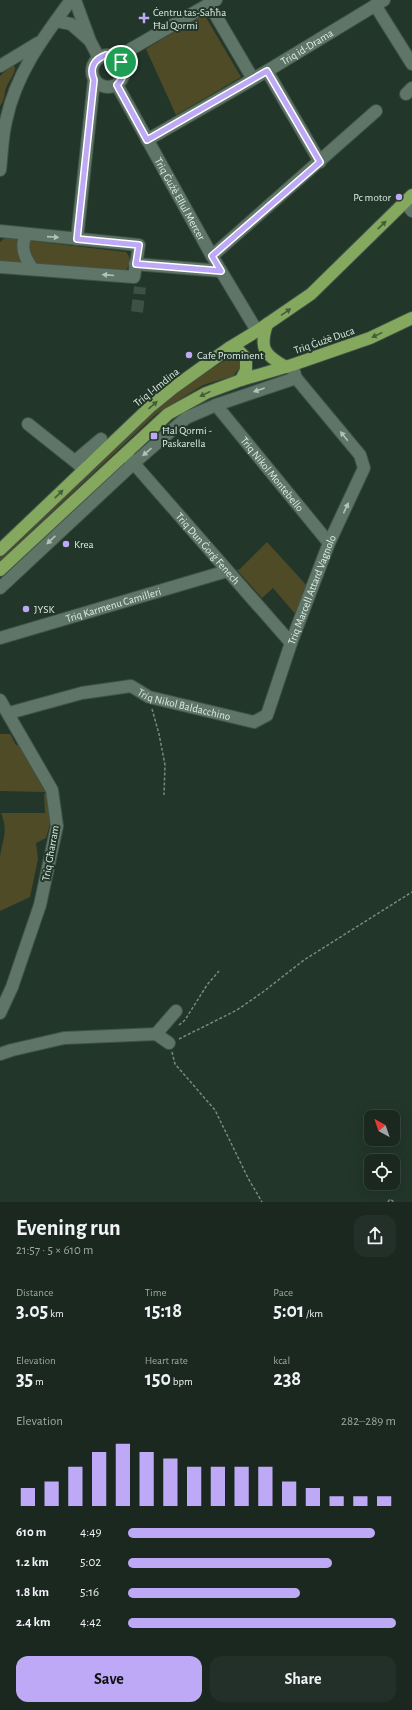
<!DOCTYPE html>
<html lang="en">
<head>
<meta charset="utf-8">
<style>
	:root { --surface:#1a2820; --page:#233029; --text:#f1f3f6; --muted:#9fa6a5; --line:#38443e; --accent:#bda9f5 }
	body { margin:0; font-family:"Alegreya Sans",sans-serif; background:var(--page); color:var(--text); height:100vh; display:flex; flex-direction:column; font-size:15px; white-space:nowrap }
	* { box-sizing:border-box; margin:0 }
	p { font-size:13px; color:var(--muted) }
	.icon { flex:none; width:22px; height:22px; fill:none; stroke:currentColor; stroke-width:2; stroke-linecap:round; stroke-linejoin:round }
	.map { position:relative; height:1202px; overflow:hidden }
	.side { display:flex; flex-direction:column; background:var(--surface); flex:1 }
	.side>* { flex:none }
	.needle { width:26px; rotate:320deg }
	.tools { position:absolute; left:364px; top:1110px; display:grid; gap:8px }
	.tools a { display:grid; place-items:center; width:36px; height:36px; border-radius:8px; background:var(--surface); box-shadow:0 4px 16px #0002,0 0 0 1px var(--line); font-size:20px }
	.pin { position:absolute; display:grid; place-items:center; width:34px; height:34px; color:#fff; margin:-17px; border:2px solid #fff; border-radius:50%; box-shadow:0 1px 4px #0007 }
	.round { display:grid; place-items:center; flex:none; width:42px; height:42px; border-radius:12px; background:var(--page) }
	.head { display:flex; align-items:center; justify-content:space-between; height:68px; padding:0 16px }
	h1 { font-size:22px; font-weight:600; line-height:30px }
	.stats { display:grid; grid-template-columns:repeat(3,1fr); gap:6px; height:68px; padding:4px 16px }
	.stats div { display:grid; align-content:center }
	.stats b { font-size:20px; font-weight:600 }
	.stats small { font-size:11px; font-weight:400 }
	.stats p { font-size:11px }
	.chart { height:112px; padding:8px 16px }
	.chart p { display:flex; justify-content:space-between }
	.chart svg { width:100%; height:72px; margin-top:4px; stroke:var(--accent); stroke-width:6 }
	.cta { display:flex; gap:8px; margin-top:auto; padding:8px 16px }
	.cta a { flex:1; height:46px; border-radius:12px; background:var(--accent); color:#111; font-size:16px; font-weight:600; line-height:46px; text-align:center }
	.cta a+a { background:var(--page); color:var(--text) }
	ul { padding:0 16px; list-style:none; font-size:13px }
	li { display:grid; grid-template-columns:64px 48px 1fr; align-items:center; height:30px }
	li i { height:10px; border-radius:5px; background:var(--accent) }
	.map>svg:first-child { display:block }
</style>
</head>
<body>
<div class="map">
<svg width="412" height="1202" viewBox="0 0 412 1202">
	<rect width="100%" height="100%" fill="#22362a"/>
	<g fill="#504b27">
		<polygon points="204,14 241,77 176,115 146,49"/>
		<path d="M 12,65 L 15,67 C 15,75 9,80 6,88 C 4,95 5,99 0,106 L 0,76 Z"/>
		<path d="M 5,238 L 126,252 C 132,259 131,265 124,272 L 1,261 L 0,260 L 0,242 Z"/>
		<polygon points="230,357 238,360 241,366 233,376 203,385 156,414 0,561 0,556 177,391"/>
		<polygon points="267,542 308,587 297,616 273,588 262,598 237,570 240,569"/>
		<polygon points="0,734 10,734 16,745 20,745 45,792 0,791"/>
		<path d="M 44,793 L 46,794 L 52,817 L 46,838 L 36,843 L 38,859 L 30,897 L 0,911 C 0,894 0,875 0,858 C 2,840 9,832 1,813 L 45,813 Z"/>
	</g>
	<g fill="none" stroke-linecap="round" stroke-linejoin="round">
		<polyline stroke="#3e5146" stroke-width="12" stroke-dasharray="12 6" stroke-linecap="butt" points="137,312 140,287"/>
		<defs>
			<g id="minor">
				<polyline points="75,0 90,41 99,58"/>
				<polyline points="209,4 253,79"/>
				<polyline points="375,5 412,64"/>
				<polyline points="56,21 71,24 88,39"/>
				<circle cx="108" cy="71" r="16"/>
				<polyline points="121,62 131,49 216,0"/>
				<polyline points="0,66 38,43"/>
				<polyline points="267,71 320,162"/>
				<path id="s1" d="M 117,85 L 212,256 L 257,331"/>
				<polyline points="406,94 412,88"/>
				<path id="s2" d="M 147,140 L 267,71 L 384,0"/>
				<path d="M 0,170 C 2,154 2,137 6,121 C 16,73 43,38 71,0"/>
				<polyline points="405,202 412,211"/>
				<polyline points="0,231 139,245 134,277 0,267"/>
				<path d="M 27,234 C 19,246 25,258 32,268"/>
				<polyline points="77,239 94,80"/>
				<polyline points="212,256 376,111"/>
				<polyline points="135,264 221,271"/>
				<path id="s3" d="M 216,405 L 329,543"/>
				<polyline points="28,424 77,463 84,470"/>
				<path id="s4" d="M 129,458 L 291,643"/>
				<polyline points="75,461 101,439"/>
				<polyline points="0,588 134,463 186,418 216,405 296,378"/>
				<path id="s5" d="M 0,638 L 227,571"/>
				<polyline points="0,700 52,790 57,826 40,905 12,987 0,1013"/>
				<path id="s6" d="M 9,713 L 82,693 L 131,686 L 149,697 L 254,722 L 267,715 L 291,643 L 329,543 L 364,468 L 360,455 L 296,378 L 292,365"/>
				<polyline points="156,1034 176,1011"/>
				<polyline points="0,1054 12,1050 64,1038 156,1034 169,1043"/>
			</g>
			<g id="highway">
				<path d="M 267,324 C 259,348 264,355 286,367"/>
				<polyline points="229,348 238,350 246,358 246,370 241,380"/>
				<polyline points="0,550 151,406 173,388 229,348 257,331 311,294 412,195"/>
				<polyline points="0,570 168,414 206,393 241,380 292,365 370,338 412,318"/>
			</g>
		</defs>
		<use href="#minor" stroke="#415349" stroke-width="14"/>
		<use href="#highway" stroke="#415349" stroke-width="14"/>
		<g stroke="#7a8a80" stroke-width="1.5" stroke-dasharray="3 2" stroke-linecap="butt">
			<polyline points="152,709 159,734 165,765 164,795"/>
			<polyline points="179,1025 185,1020 207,985 219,971"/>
			<polyline points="179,1039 237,1010 263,992 304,960 412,892"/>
			<polyline points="172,1052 175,1064 215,1110 248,1178 262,1202"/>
			<polyline points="388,1202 390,1199 394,1202"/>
		</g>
		<use href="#minor" stroke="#5f7567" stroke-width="12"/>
		<use href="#highway" stroke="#84a85d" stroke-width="12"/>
	</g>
	<defs><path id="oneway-solid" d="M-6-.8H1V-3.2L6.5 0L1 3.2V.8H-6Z"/></defs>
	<g fill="#445e3c">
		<use href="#oneway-solid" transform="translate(382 225) rotate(-44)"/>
		<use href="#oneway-solid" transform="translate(286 312) rotate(-35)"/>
		<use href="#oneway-solid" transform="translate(377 335) rotate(154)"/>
		<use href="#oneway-solid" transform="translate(205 394) rotate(154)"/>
		<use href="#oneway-solid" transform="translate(153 405) rotate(-41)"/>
		<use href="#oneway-solid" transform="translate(59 494) rotate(-44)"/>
	</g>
	<g fill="#b2c2b8">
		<use href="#oneway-solid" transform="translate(53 237) rotate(4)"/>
		<use href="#oneway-solid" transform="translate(108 275) rotate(-175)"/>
		<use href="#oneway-solid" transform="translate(259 390) rotate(161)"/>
		<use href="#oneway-solid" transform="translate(344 436) rotate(-129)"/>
		<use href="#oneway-solid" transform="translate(147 452) rotate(139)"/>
		<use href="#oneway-solid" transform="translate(346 508) rotate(-65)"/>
		<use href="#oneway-solid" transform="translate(51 540) rotate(137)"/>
	</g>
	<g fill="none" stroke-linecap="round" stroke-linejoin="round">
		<defs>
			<path id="route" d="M 106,55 C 124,56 129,72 117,85 L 147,140 L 267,71 L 320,162 L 212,256 L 221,271 L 136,264 L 139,245 L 77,239 L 94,80 C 89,68 94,59 106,55 Z"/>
		</defs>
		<use href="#route" stroke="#fff" stroke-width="8"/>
		<use href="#route" stroke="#bda9f5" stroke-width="5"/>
	</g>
	<g fill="#bda9f5" stroke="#22362a" stroke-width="1.5">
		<path d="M142 12h4v4h4v4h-4v4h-4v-4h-4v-4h4z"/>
		<circle cx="399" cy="197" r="4"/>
		<circle cx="189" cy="355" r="4"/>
		<rect x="150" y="432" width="8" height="8" rx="2"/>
		<circle cx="66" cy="544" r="4"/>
		<circle cx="26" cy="609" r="4"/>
	</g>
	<g text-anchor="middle" stroke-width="4" stroke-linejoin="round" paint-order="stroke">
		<g font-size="11" fill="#deebe3" stroke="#22362a" text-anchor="start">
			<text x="153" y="16">Ċentru tas-Saħħa<tspan x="153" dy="13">Ħal Qormi</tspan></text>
			<text x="391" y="201" text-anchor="end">Pc motor</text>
			<text x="197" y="359">Cafe Prominent</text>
			<text x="162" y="434">Ħal Qormi -<tspan x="162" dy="13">Paskarella</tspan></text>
			<text x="74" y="548">Krea</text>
			<text x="34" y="613">JYSK</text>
		</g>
		<g font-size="11" fill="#deebe3" stroke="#22362a">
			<text dy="4" stroke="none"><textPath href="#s2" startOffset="185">Triq id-Drama</textPath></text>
			<text dy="4" stroke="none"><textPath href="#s1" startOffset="130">Triq Ġużè Ellul Mercer</textPath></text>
			<text transform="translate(324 340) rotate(-19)" y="4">Triq Ġużè Duca</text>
			<text transform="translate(156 387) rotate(-39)" y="4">Triq l-Imdina</text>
			<text dy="4" stroke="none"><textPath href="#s3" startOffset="89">Triq Nikol Montebello</textPath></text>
			<text dy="4" stroke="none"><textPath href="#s4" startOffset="120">Triq Dun Ġorġ Fenech</textPath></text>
			<text dy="4" stroke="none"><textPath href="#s6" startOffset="402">Triq Marcell Attard Vagnolo</textPath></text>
			<text dy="4" stroke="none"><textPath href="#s5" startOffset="118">Triq Karmenu Camilleri</textPath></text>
			<text dy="4" stroke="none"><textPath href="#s6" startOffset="182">Triq Nikol Baldacchino</textPath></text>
			<text transform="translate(50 853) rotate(-80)" y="4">Triq Għarram</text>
		</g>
	</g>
</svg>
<div class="tools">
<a><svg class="needle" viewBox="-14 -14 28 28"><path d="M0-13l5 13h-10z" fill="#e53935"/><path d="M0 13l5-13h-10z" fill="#9fa6a5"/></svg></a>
<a><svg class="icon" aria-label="locate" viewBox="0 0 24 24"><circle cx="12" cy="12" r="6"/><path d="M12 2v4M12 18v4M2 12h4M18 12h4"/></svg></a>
</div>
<div class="pin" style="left:121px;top:62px;background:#1e9e55"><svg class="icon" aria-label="arrive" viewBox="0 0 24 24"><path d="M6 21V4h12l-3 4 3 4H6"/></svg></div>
</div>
<section class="side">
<div class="head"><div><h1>Evening run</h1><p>21:57 · 5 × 610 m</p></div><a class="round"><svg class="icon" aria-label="share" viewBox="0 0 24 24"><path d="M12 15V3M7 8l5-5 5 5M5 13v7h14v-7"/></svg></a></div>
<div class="stats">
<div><p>Distance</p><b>3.05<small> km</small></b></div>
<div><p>Time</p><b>15:18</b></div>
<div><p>Pace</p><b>5:01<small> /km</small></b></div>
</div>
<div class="stats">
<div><p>Elevation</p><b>35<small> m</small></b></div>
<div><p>Heart rate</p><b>150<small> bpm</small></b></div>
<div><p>kcal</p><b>238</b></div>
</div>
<div class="chart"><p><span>Elevation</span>282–289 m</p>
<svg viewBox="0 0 160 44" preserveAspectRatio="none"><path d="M5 44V33M15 44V29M25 44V20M35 44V11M45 44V6M55 44V11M65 44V15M75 44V20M85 44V20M95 44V20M105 44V20M115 44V29M125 44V33M135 44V38M145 44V38M155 44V38"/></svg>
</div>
<ul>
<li><b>610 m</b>4:49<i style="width:92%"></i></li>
<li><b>1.2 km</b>5:02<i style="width:76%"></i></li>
<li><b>1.8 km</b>5:16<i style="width:64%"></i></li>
<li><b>2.4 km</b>4:42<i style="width:100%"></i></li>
</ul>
<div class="cta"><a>Save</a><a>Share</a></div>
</section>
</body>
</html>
